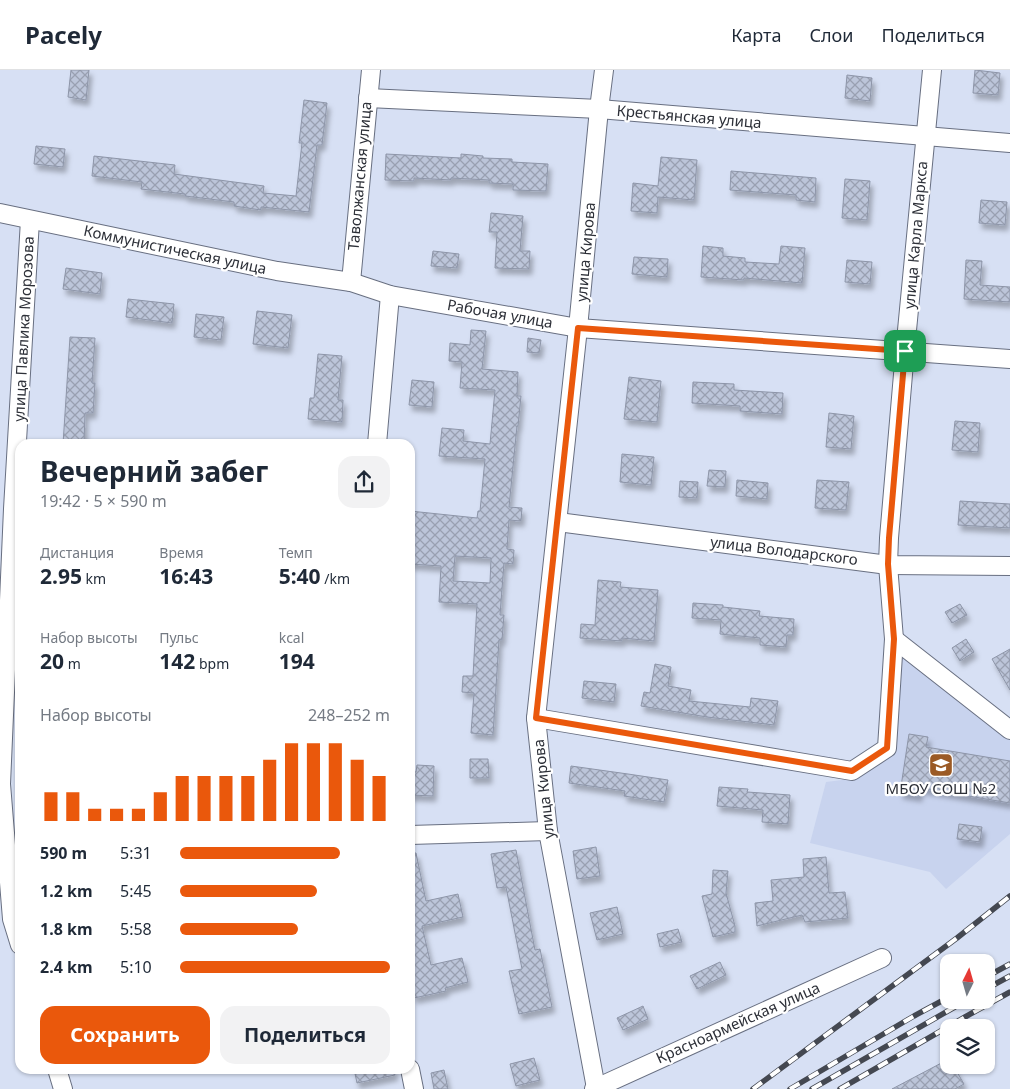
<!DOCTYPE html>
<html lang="ru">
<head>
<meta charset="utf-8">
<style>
	:root { --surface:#fff; --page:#f2f2f3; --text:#1f2937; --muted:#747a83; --line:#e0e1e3; --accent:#ea580c }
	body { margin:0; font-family:"Noto Sans",sans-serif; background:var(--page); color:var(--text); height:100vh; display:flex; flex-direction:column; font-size:19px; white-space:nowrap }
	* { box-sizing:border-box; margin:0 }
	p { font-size:16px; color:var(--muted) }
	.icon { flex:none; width:28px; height:28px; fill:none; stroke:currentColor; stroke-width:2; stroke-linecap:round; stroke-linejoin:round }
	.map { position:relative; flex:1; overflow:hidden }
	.panel { position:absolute; left:15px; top:369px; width:400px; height:635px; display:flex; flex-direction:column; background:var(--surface); border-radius:15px; box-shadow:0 1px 4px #0004 }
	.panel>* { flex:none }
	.needle { width:32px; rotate:5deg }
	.tools { position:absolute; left:940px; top:884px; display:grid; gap:10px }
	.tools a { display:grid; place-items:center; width:55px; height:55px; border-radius:10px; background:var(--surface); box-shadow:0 1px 4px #0004; font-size:25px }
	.pin { position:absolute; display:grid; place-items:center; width:42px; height:42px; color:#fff; margin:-21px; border-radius:10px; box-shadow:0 2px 8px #0006 }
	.round { display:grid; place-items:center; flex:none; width:52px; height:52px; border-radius:15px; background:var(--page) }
	.summary { display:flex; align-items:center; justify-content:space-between; height:85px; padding:0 25px }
	h1 { font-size:28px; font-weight:700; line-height:38px }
	.stats { display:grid; grid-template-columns:repeat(3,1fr); gap:8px; height:85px; padding:5px 25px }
	.stats div { display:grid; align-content:center }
	.stats b { font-size:21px; font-weight:700 }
	.stats small { font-size:14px; font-weight:400 }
	.stats p { font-size:14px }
	.chart { height:140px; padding:10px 25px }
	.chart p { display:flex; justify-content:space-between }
	.chart svg { width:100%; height:90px; margin-top:5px; stroke:var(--accent); stroke-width:6 }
	.primary-button { display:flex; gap:10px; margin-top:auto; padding:10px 25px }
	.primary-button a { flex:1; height:58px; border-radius:15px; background:var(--accent); color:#fff; font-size:20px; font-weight:700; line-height:58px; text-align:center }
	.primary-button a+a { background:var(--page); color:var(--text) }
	ul { padding:0 25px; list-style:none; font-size:16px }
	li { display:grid; grid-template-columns:80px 60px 1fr; align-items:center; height:38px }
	li i { height:12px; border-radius:6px; background:var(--accent) }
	header { display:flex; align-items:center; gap:30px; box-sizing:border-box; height:70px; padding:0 25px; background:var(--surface); border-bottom:1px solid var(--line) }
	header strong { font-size:24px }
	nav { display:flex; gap:28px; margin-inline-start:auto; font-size:18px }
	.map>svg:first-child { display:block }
</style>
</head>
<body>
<header>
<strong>Pacely</strong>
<nav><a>Карта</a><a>Слои</a><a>Поделиться</a></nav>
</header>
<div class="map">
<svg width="1010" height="1019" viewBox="0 0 1010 1019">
	<defs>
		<pattern id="building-cross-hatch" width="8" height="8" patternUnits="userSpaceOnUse" patternTransform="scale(1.25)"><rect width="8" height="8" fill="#bcc5d9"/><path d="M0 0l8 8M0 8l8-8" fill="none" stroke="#99a0b1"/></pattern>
		<filter id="shadow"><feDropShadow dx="3" dy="5.5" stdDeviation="2.5" flood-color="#0004"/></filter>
	</defs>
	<rect width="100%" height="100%" fill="#d7e0f4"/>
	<polygon fill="#c8d3ee" points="899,583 1010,668 1010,764 946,819 930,802 810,773 826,712 850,709 893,681"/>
	<g fill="url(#building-cross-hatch)" stroke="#8d95a8" fill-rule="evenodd" filter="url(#shadow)">
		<polygon points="71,0 89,0 86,30 68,27"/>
		<polygon points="975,0 1000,3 998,25 973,23"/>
		<polygon points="847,5 872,8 870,31 845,28"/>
		<polygon points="304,30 327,33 322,75 317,75 309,142 261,137 261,140 234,136 234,132 185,126 185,124 141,119 142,112 92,106 94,86 175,95 174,104 264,116 263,123 296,126 302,73 299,73"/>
		<polygon points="36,76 65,79 63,97 34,94"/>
		<polygon points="386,84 461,88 461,84 483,86 483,88 512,89 512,92 548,94 546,121 513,120 513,114 489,113 489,110 451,108 451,110 414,108 414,111 385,110"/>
		<polygon points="661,87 697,90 694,130 658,127 657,143 631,141 633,113 658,116"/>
		<polygon points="731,101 816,108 815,132 796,130 796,125 730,120"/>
		<polygon points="845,109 870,111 867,150 842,148"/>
		<polygon points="981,130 1007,132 1005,155 979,153"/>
		<polygon points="491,143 523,146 520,181 530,181 529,199 495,198 497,162 489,162"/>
		<polygon points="703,176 723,178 723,186 745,188 745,192 779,194 781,176 805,178 802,213 744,208 744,210 701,207"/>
		<polygon points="433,181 459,184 457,198 431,196"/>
		<polygon points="634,187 668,189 667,207 632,204"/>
		<polygon points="847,190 872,192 870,214 845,212"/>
		<polygon points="966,190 982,191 980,215 1010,217 1010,232 964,229"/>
		<polygon points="66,198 102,203 100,224 63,219"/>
		<polygon points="128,229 174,234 172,253 126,247"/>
		<polygon points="257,241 292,245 288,278 253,274"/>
		<polygon points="196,244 224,247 221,270 194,267"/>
		<path d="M 471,260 L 486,261 L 482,299 L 518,302 L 517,326 L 521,326 L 518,356 L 517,356 L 509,437 L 522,438 L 521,451 L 509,450 L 507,479 L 514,480 L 513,494 L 504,493 L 500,545 L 504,545 L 502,570 L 499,570 L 493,665 L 471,663 L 474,623 L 462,622 L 463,606 L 473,606 L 477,534 L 439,532 L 441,496 L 410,494 L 410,441 L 477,448 L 478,441 L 480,441 L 485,389 L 439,386 L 442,358 L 464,360 L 463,371 L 490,374 L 495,320 L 460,318 L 462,292 L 449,291 L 450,273 L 470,275 ZM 455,486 L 491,488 L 490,513 L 453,511 Z"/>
		<polygon points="70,267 95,268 92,313 95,313 93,343 85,343 84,374 63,374"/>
		<polygon points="528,268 541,270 539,283 527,282"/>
		<polygon points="318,284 342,286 338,330 343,330 342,352 308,349 310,328 314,328"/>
		<polygon points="629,307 661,311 657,352 624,349"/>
		<polygon points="412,310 434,312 432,337 409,335"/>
		<polygon points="693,312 734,314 734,320 783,323 782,344 740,341 740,336 692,333"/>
		<polygon points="829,343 854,346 851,379 826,377"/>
		<polygon points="955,351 980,353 978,382 952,380"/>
		<polygon points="622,384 654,387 651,415 620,412"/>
		<polygon points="709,400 726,401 725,417 707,416"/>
		<polygon points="737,410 768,413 767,429 736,426"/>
		<polygon points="817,410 849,412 846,440 815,438"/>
		<polygon points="680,411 698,412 697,428 679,427"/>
		<polygon points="960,431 1010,434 1010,458 958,455"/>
		<polygon points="598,510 621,512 620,517 658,520 654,571 622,568 622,571 580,568 581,554 595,555"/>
		<polygon points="693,533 723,535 723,537 760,541 759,546 794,549 793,565 787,565 786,577 760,575 760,568 720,564 721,550 692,548"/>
		<polygon points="960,534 967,545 952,553 945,542"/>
		<polygon points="966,569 974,582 960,591 952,578"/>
		<polygon points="1010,579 1010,620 992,589"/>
		<polygon points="655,594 671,597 668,616 691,620 689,631 750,637 751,628 778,631 774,655 707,647 641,636 644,622 650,623"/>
		<polygon points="584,611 616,614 614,632 582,628"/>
		<polygon points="909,664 928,667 926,677 1010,691 1010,733 920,718 919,726 900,723"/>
		<polygon points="470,689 488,689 489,708 470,708"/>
		<polygon points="417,695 434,696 433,726 410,725 410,702 416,702"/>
		<polygon points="571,696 628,704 668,710 664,732 624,726 625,721 569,713"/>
		<polygon points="719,717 748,719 747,722 790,725 788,754 762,752 763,740 717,736"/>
		<polygon points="959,754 982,757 980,772 957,769"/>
		<polygon points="596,777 600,806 577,809 573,781"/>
		<polygon points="516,780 535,880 540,879 552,937 519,944 509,901 522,899 506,817 497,818 491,784"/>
		<polygon points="410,783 416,783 426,831 458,824 463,847 422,856 431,895 462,888 468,912 445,918 446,921 414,928 410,908"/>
		<polygon points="826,787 829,823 845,822 848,848 805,852 802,845 757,856 755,833 773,831 771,810 804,807 803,789"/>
		<polygon points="713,800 728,801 726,823 735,856 735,862 713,867 702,826 712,824"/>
		<polygon points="617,837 623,864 597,870 590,843"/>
		<polygon points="678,859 682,872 660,877 657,864"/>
		<polygon points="720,892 726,905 697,919 690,906"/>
		<polygon points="643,936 648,949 623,960 617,948"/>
		<polygon points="534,988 540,1010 516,1016 510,994"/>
		<polygon points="949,989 949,995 953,995 964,1014 955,1019 892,1019"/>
		<polygon points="354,999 394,999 395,1005 357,1013"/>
		<polygon points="444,1000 448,1019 434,1019 431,1003"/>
	</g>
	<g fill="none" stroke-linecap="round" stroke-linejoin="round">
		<defs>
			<g id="minor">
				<polyline points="368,28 599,39 1010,73"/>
				<polyline points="0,143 277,201 351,212 390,225 578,258 1010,289"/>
				<polyline points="351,212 371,0"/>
				<polyline points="377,374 390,225"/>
				<polyline points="558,452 888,495 1010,496"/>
				<polyline points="894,569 1010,660"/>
				<polyline points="536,648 852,701 887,678 894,569 888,495 889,468 905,281 932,0"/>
				<polyline points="410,765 548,761"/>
				<polyline points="20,875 12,849 1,714 13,439 30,150"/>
				<polyline points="57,999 63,1019"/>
				<polyline points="410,999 414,1019"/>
				<polyline points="596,1018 548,761 536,648 578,258 599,39 604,0"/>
				<polyline points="594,1019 882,888"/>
			</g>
		</defs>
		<use href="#minor" stroke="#686f81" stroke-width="20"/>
		<use href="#minor" stroke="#fff" stroke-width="18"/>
		<defs>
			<g id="rail">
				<polyline points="986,907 1010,894"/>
				<polyline points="986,919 1010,906"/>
				<polyline points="753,1019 957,868 1010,826"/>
				<polyline points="790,1019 914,946 949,927"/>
				<polyline points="812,1019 967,930"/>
				<polyline points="840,1019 965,947 1010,922"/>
			</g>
		</defs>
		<use href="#rail" stroke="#444851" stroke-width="5.5"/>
		<use href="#rail" stroke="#fff" stroke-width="4" stroke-dasharray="11" stroke-linecap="butt"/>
	</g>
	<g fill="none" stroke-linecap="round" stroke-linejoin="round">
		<defs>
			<polygon id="route" points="578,258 905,281 889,468 888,494 894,569 887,678 852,701 536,648"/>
		</defs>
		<use href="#route" stroke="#fff" stroke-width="10"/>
		<use href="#route" stroke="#ea580c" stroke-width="6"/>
	</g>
	<defs>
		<symbol id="school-square" viewBox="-11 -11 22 22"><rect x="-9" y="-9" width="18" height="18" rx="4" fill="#9b5a25" stroke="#fff"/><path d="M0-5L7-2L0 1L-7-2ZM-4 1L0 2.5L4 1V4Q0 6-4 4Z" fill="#fff"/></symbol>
	</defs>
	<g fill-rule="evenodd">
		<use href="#school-square" x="927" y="681" width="28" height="28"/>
	</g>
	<g text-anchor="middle" stroke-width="4.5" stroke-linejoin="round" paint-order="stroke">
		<g font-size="15" fill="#2d3038" stroke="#fff">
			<text transform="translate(689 47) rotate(5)" y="5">Крестьянская улица</text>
			<text transform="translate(360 106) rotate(-85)" y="5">Таволжанская улица</text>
			<text transform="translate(916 165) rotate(-85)" y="5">улица Карла Маркса</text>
			<text transform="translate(175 180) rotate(12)" y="5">Коммунистическая улица</text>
			<text transform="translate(586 182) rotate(-85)" y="5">улица Кирова</text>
			<text transform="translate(500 244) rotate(10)" y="5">Рабочая улица</text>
			<text transform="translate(24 259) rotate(-87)" y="5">улица Павлика Морозова</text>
			<text transform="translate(784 481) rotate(7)" y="5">улица Володарского</text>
			<text transform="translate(544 719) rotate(-96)" y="5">улица Кирова</text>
			<text transform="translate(738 953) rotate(-24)" y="5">Красноармейская улица</text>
		</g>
		<g font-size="15" fill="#2d3038" stroke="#fff">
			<text x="941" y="724">МБОУ СОШ №2</text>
		</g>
	</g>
</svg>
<div class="tools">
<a><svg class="needle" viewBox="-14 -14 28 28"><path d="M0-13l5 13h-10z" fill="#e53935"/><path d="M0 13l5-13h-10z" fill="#747a83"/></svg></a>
<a><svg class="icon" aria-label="layers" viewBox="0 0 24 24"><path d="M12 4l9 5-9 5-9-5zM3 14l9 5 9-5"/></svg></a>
</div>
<div class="pin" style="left:905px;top:281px;background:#1e9e55"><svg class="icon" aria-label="arrive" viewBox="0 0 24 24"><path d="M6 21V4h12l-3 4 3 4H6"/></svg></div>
<section class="panel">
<div class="summary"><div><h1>Вечерний забег</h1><p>19:42 · 5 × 590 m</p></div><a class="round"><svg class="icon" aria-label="share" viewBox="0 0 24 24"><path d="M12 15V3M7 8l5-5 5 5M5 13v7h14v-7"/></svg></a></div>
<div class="stats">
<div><p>Дистанция</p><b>2.95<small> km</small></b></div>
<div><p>Время</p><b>16:43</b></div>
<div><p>Темп</p><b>5:40<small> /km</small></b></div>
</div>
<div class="stats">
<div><p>Набор высоты</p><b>20<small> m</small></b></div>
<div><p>Пульс</p><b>142<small> bpm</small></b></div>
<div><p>kcal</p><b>194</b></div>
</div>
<div class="chart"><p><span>Набор высоты</span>248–252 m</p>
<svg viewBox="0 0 160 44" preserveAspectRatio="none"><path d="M5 44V30M15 44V30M25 44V38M35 44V38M45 44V38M55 44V30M65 44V22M75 44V22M85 44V22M95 44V22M105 44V14M115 44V6M125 44V6M135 44V6M145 44V14M155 44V22"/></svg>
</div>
<ul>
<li><b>590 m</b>5:31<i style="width:76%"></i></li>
<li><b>1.2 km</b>5:45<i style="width:65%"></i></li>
<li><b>1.8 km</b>5:58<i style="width:56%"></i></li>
<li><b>2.4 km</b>5:10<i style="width:100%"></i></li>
</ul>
<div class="primary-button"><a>Сохранить</a><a>Поделиться</a></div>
</section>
</div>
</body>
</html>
